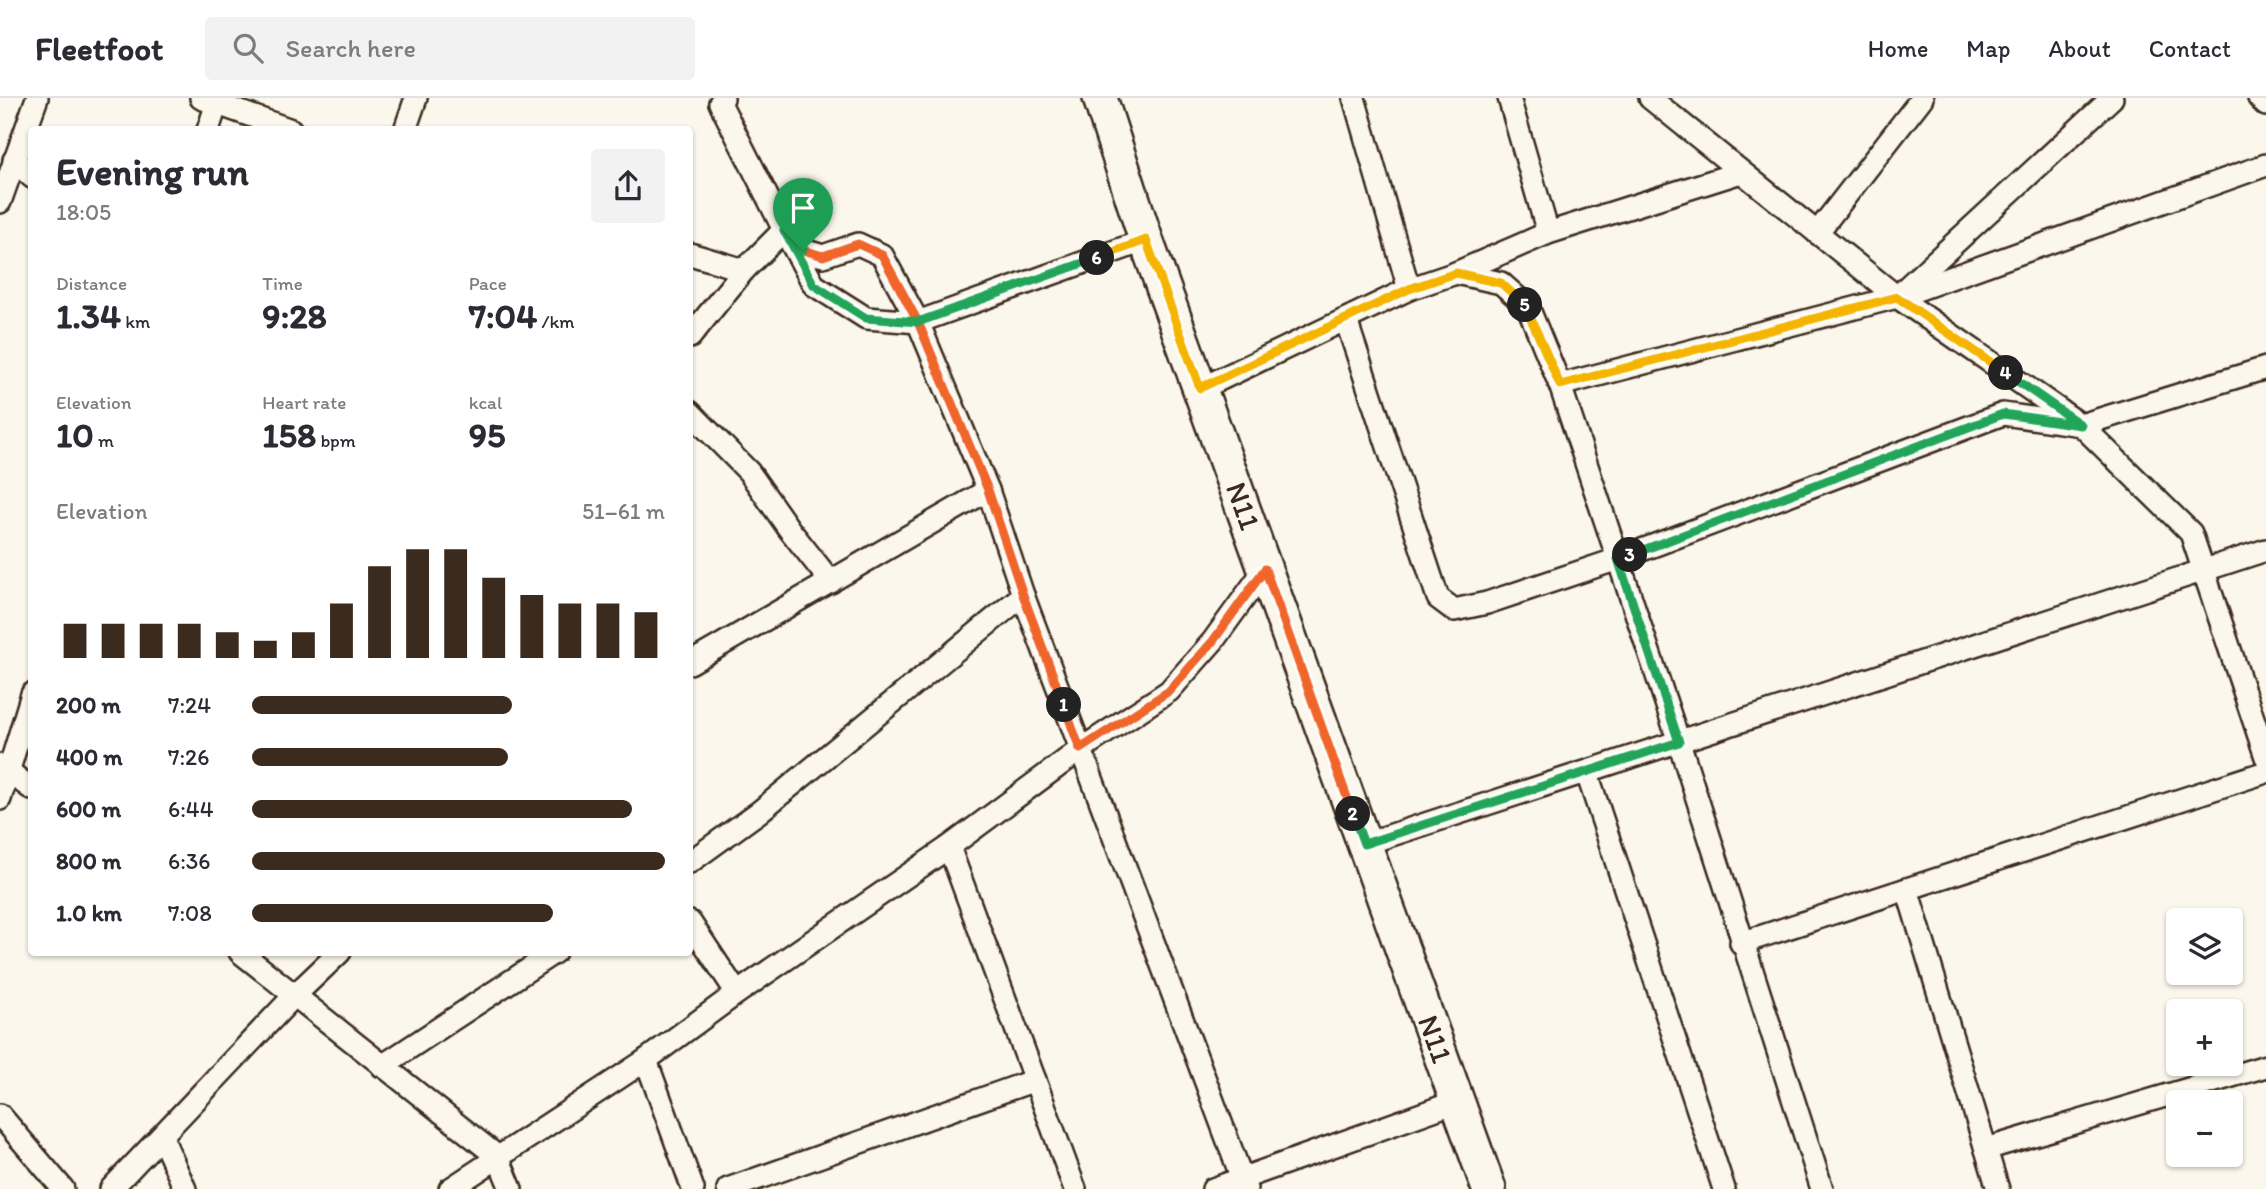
<!DOCTYPE html>
<html lang="en">
<head>
<meta charset="utf-8">
<style>
	:root { --surface:#fff; --page:#f2f2f3; --text:#2b2b33; --muted:#7c7c81; --line:#e1e1e2; --accent:#3b2a1e }
	body { margin:0; font-family:Itim,sans-serif; background:var(--page); color:var(--text); height:100vh; display:flex; flex-direction:column; font-size:26px; white-space:nowrap }
	* { box-sizing:border-box; margin:0 }
	p { font-size:23px; color:var(--muted) }
	.icon { flex:none; width:38px; height:38px; fill:none; stroke:currentColor; stroke-width:2; stroke-linecap:round; stroke-linejoin:round }
	.map { position:relative; flex:1; overflow:hidden }
	.panel { position:absolute; left:28px; top:28px; width:665px; height:830px; display:flex; flex-direction:column; background:var(--surface); border-radius:7px; box-shadow:0 2px 5px #0004 }
	.panel>* { flex:none }
	.fabs { position:absolute; left:2166px; top:810px; display:grid; gap:14px }
	.fabs a { display:grid; place-items:center; width:77px; height:77px; border-radius:7px; background:var(--surface); box-shadow:0 2px 5px #0004; font-size:35px }
	.pin { position:absolute; display:grid; place-items:center; width:60px; height:60px; color:#fff; margin:-72px -30px; border-radius:50% 50% 50% 0; rotate:-45deg; box-shadow:0 0 7px #0007 }
	.pin .icon { rotate:45deg }
	.km { position:absolute; width:35px; height:35px; margin:-18px; border-radius:50%; background:#222; color:#fff; font-size:19px; line-height:35px; text-align:center }
	.round { display:grid; place-items:center; flex:none; width:74px; height:74px; border-radius:7px; background:var(--page) }
	.head { display:flex; align-items:center; justify-content:space-between; height:119px; padding:0 28px }
	h1 { font-size:38px; font-weight:700; line-height:52px }
	.stats { display:grid; grid-template-columns:repeat(3,1fr); gap:10px; height:119px; padding:7px 28px }
	.stats div { display:grid; align-content:center }
	.stats b { font-size:35px; font-weight:700 }
	.stats small { font-size:19px; font-weight:400 }
	.stats p { font-size:19px }
	.chart { height:196px; padding:14px 28px }
	.chart p { display:flex; justify-content:space-between }
	.chart svg { width:100%; height:126px; margin-top:7px; stroke:var(--accent); stroke-width:6 }
	ul { padding:0 28px; list-style:none; font-size:23px }
	li { display:grid; grid-template-columns:112px 84px 1fr; align-items:center; height:52px }
	li i { height:18px; border-radius:9px; background:var(--accent) }
	header { display:flex; align-items:center; gap:42px; box-sizing:border-box; height:98px; padding:0 35px; background:var(--surface); border-bottom:2px solid var(--line) }
	header strong { font-size:33px }
	nav { display:flex; gap:38px; margin-inline-start:auto; font-size:24px }
	.search { width:490px; height:63px; background:var(--page); display:flex; align-items:center; gap:18px; box-sizing:border-box; padding:0 24px; border-radius:7px; color:var(--muted); font-size:26px }
	.map>svg:first-child { display:block }
</style>
</head>
<body>
<header>
<strong>Fleetfoot</strong>
<div class="search"><svg class="icon" aria-label="search" viewBox="0 0 24 24"><circle cx="10" cy="10" r="6"/><path d="M15 15l6 6"/></svg>Search here</div>
<nav><a>Home</a><a>Map</a><a>About</a><a>Contact</a></nav>
</header>
<div class="map">
<svg width="2266" height="1091" viewBox="0 0 2266 1091">
	<rect width="100%" height="100%" fill="#fbf7ec"/>
	<filter id="ink" filterUnits="userSpaceOnUse"><feTurbulence type="fractalNoise" baseFrequency=".0143" numOctaves="2"/><feDisplacementMap in="SourceGraphic" scale="14" xChannelSelector="R" yChannelSelector="G"/><feConvolveMatrix kernelMatrix="1 2 1 2 8 2 1 2 1" color-interpolation-filters="sRGB"/></filter>
	<g filter="url(#ink)">
		<g fill="none" stroke-linecap="round" stroke-linejoin="round">
			<defs>
				<g id="street">
					<polyline points="201,0 291,32"/>
					<polyline points="723,0 720,5 784,132 803,152 823,158 858,146 882,157 918,224 988,392 1023,497 1246,1091"/>
					<polyline points="1354,0 1409,191"/>
					<polyline points="1509,0 1548,135"/>
					<polyline points="1650,0 1897,199 2081,327 2191,435 2266,659"/>
					<polyline points="2259,0 2266,7"/>
					<polyline points="208,32 217,5"/>
					<polyline points="405,32 416,0"/>
					<polyline points="14,62 32,79"/>
					<polyline points="0,104 37,0"/>
					<polyline points="1817,135 1922,0"/>
					<polyline points="690,156 744,172"/>
					<polyline points="1456,175 1548,135 1741,74"/>
					<polyline points="1905,191 2112,0"/>
					<polyline points="1346,222 1438,500 1454,512 1487,505 1618,461 2003,316 2081,327 2266,270"/>
					<polyline points="690,239 744,172 784,132 814,187 866,220 918,224 1146,142"/>
					<polyline points="1560,287 1897,199 2266,67"/>
					<polyline points="1200,291 1409,191 1456,175 1501,185 1528,209 1560,287 1679,644 1822,1091"/>
					<polyline points="690,314 749,374 789,431 831,484"/>
					<polyline points="690,565 988,392"/>
					<polyline points="0,667 32,691"/>
					<polyline points="1587,675 1724,1091"/>
					<polyline points="0,701 32,596"/>
					<polyline points="1364,746 2266,452"/>
					<polyline points="949,749 1075,1091"/>
					<polyline points="690,764 759,714 1023,497"/>
					<polyline points="1907,791 1998,1091"/>
					<polyline points="690,824 737,895"/>
					<polyline points="1741,845 2266,674"/>
					<polyline points="240,854 498,1059 511,1091"/>
					<polyline points="646,962 693,1091"/>
					<polyline points="382,968 555,854"/>
					<polyline points="0,1017 63,1091"/>
					<polyline points="162,1039 185,1091"/>
					<polyline points="1986,1051 2266,968"/>
					<polyline points="111,1091 294,898 340,854"/>
					<polyline points="450,1091 646,962 737,895 949,749 1081,651 1169,593 1213,543 1265,471"/>
					<polyline points="728,1091 1035,982"/>
					<polyline points="1213,1091 1458,1003"/>
				</g>
				<polyline id="primary" points="1100,0 1146,142 1489,1091"/>
			</defs>
			<use href="#street" stroke="#3b2a1e" stroke-width="26"/>
			<use href="#primary" stroke="#3b2a1e" stroke-width="38"/>
			<use href="#street" stroke="#fbf7ec" stroke-width="21"/>
			<use href="#primary" stroke="#fbf7ec" stroke-width="33"/>
		</g>
	</g>
	<g fill="none" stroke-linecap="round" stroke-linejoin="round" filter="url(#ink)">
		<defs>
			<polyline id="split-1" points="803,152 823,158 858,146 882,157 918,224 988,392 1023,497 1064,607"/>
			<polyline id="split-2" points="1064,607 1080,651 1169,593 1213,543 1265,471 1353,716"/>
			<polyline id="split-3" points="1353,716 1364,746 1679,644 1618,461 1630,457"/>
			<polyline id="split-4" points="1630,457 2003,316 2081,327 2006,275"/>
			<polyline id="split-5" points="1525,207 1560,287 1897,199 2006,275"/>
			<polyline id="split-6" points="1097,160 1146,142 1200,290 1409,191 1456,175 1501,185 1525,207"/>
			<polyline id="split-7" points="803,152 784,132 814,187 866,220 918,224 1097,160"/>
		</defs>
		<use href="#split-1" stroke="#fff" stroke-width="14"/>
		<use href="#split-2" stroke="#fff" stroke-width="14"/>
		<use href="#split-3" stroke="#fff" stroke-width="14"/>
		<use href="#split-4" stroke="#fff" stroke-width="14"/>
		<use href="#split-5" stroke="#fff" stroke-width="14"/>
		<use href="#split-6" stroke="#fff" stroke-width="14"/>
		<use href="#split-7" stroke="#fff" stroke-width="14"/>
		<use href="#split-1" stroke="#f0652b" stroke-width="9"/>
		<use href="#split-2" stroke="#f0652b" stroke-width="9"/>
		<use href="#split-3" stroke="#22a559" stroke-width="9"/>
		<use href="#split-4" stroke="#22a559" stroke-width="9"/>
		<use href="#split-5" stroke="#f5b400" stroke-width="9"/>
		<use href="#split-6" stroke="#f5b400" stroke-width="9"/>
		<use href="#split-7" stroke="#22a559" stroke-width="9"/>
	</g>
	<g text-anchor="middle" stroke-width="6" stroke-linejoin="round" paint-order="stroke">
		<g font-size="30" fill="#3b2a1e" stroke="#fbf7ec">
			<text transform="translate(1243 408) rotate(70)" y="10">N11</text>
			<text transform="translate(1435 941) rotate(70)" y="10">N11</text>
		</g>
	</g>
</svg>
<div class="fabs">
<a><svg class="icon" aria-label="layers" viewBox="0 0 24 24"><path d="M12 4l9 5-9 5-9-5zM3 14l9 5 9-5"/></svg></a>
<a>+</a>
<a>−</a>
</div>
<div class="pin" style="left:803px;top:152px;background:#1e9e55"><svg class="icon" aria-label="arrive" viewBox="0 0 24 24"><path d="M6 21V4h12l-3 4 3 4H6"/></svg></div>
<b class="km" style="left:1064px;top:607px">1</b>
<b class="km" style="left:1353px;top:716px">2</b>
<b class="km" style="left:1630px;top:457px">3</b>
<b class="km" style="left:2006px;top:275px">4</b>
<b class="km" style="left:1525px;top:207px">5</b>
<b class="km" style="left:1097px;top:160px">6</b>
<section class="panel">
<div class="head"><div><h1>Evening run</h1><p>18:05</p></div><a class="round"><svg class="icon" aria-label="share" viewBox="0 0 24 24"><path d="M12 15V3M7 8l5-5 5 5M5 13v7h14v-7"/></svg></a></div>
<div class="stats">
<div><p>Distance</p><b>1.34<small> km</small></b></div>
<div><p>Time</p><b>9:28</b></div>
<div><p>Pace</p><b>7:04<small> /km</small></b></div>
</div>
<div class="stats">
<div><p>Elevation</p><b>10<small> m</small></b></div>
<div><p>Heart rate</p><b>158<small> bpm</small></b></div>
<div><p>kcal</p><b>95</b></div>
</div>
<div class="chart"><p><span>Elevation</span>51–61 m</p>
<svg viewBox="0 0 160 44" preserveAspectRatio="none"><path d="M5 44V32M15 44V32M25 44V32M35 44V32M45 44V35M55 44V38M65 44V35M75 44V25M85 44V12M95 44V6M105 44V6M115 44V16M125 44V22M135 44V25M145 44V25M155 44V28"/></svg>
</div>
<ul>
<li><b>200 m</b>7:24<i style="width:63%"></i></li>
<li><b>400 m</b>7:26<i style="width:62%"></i></li>
<li><b>600 m</b>6:44<i style="width:92%"></i></li>
<li><b>800 m</b>6:36<i style="width:100%"></i></li>
<li><b>1.0 km</b>7:08<i style="width:73%"></i></li>
</ul>
</section>
</div>
</body>
</html>
